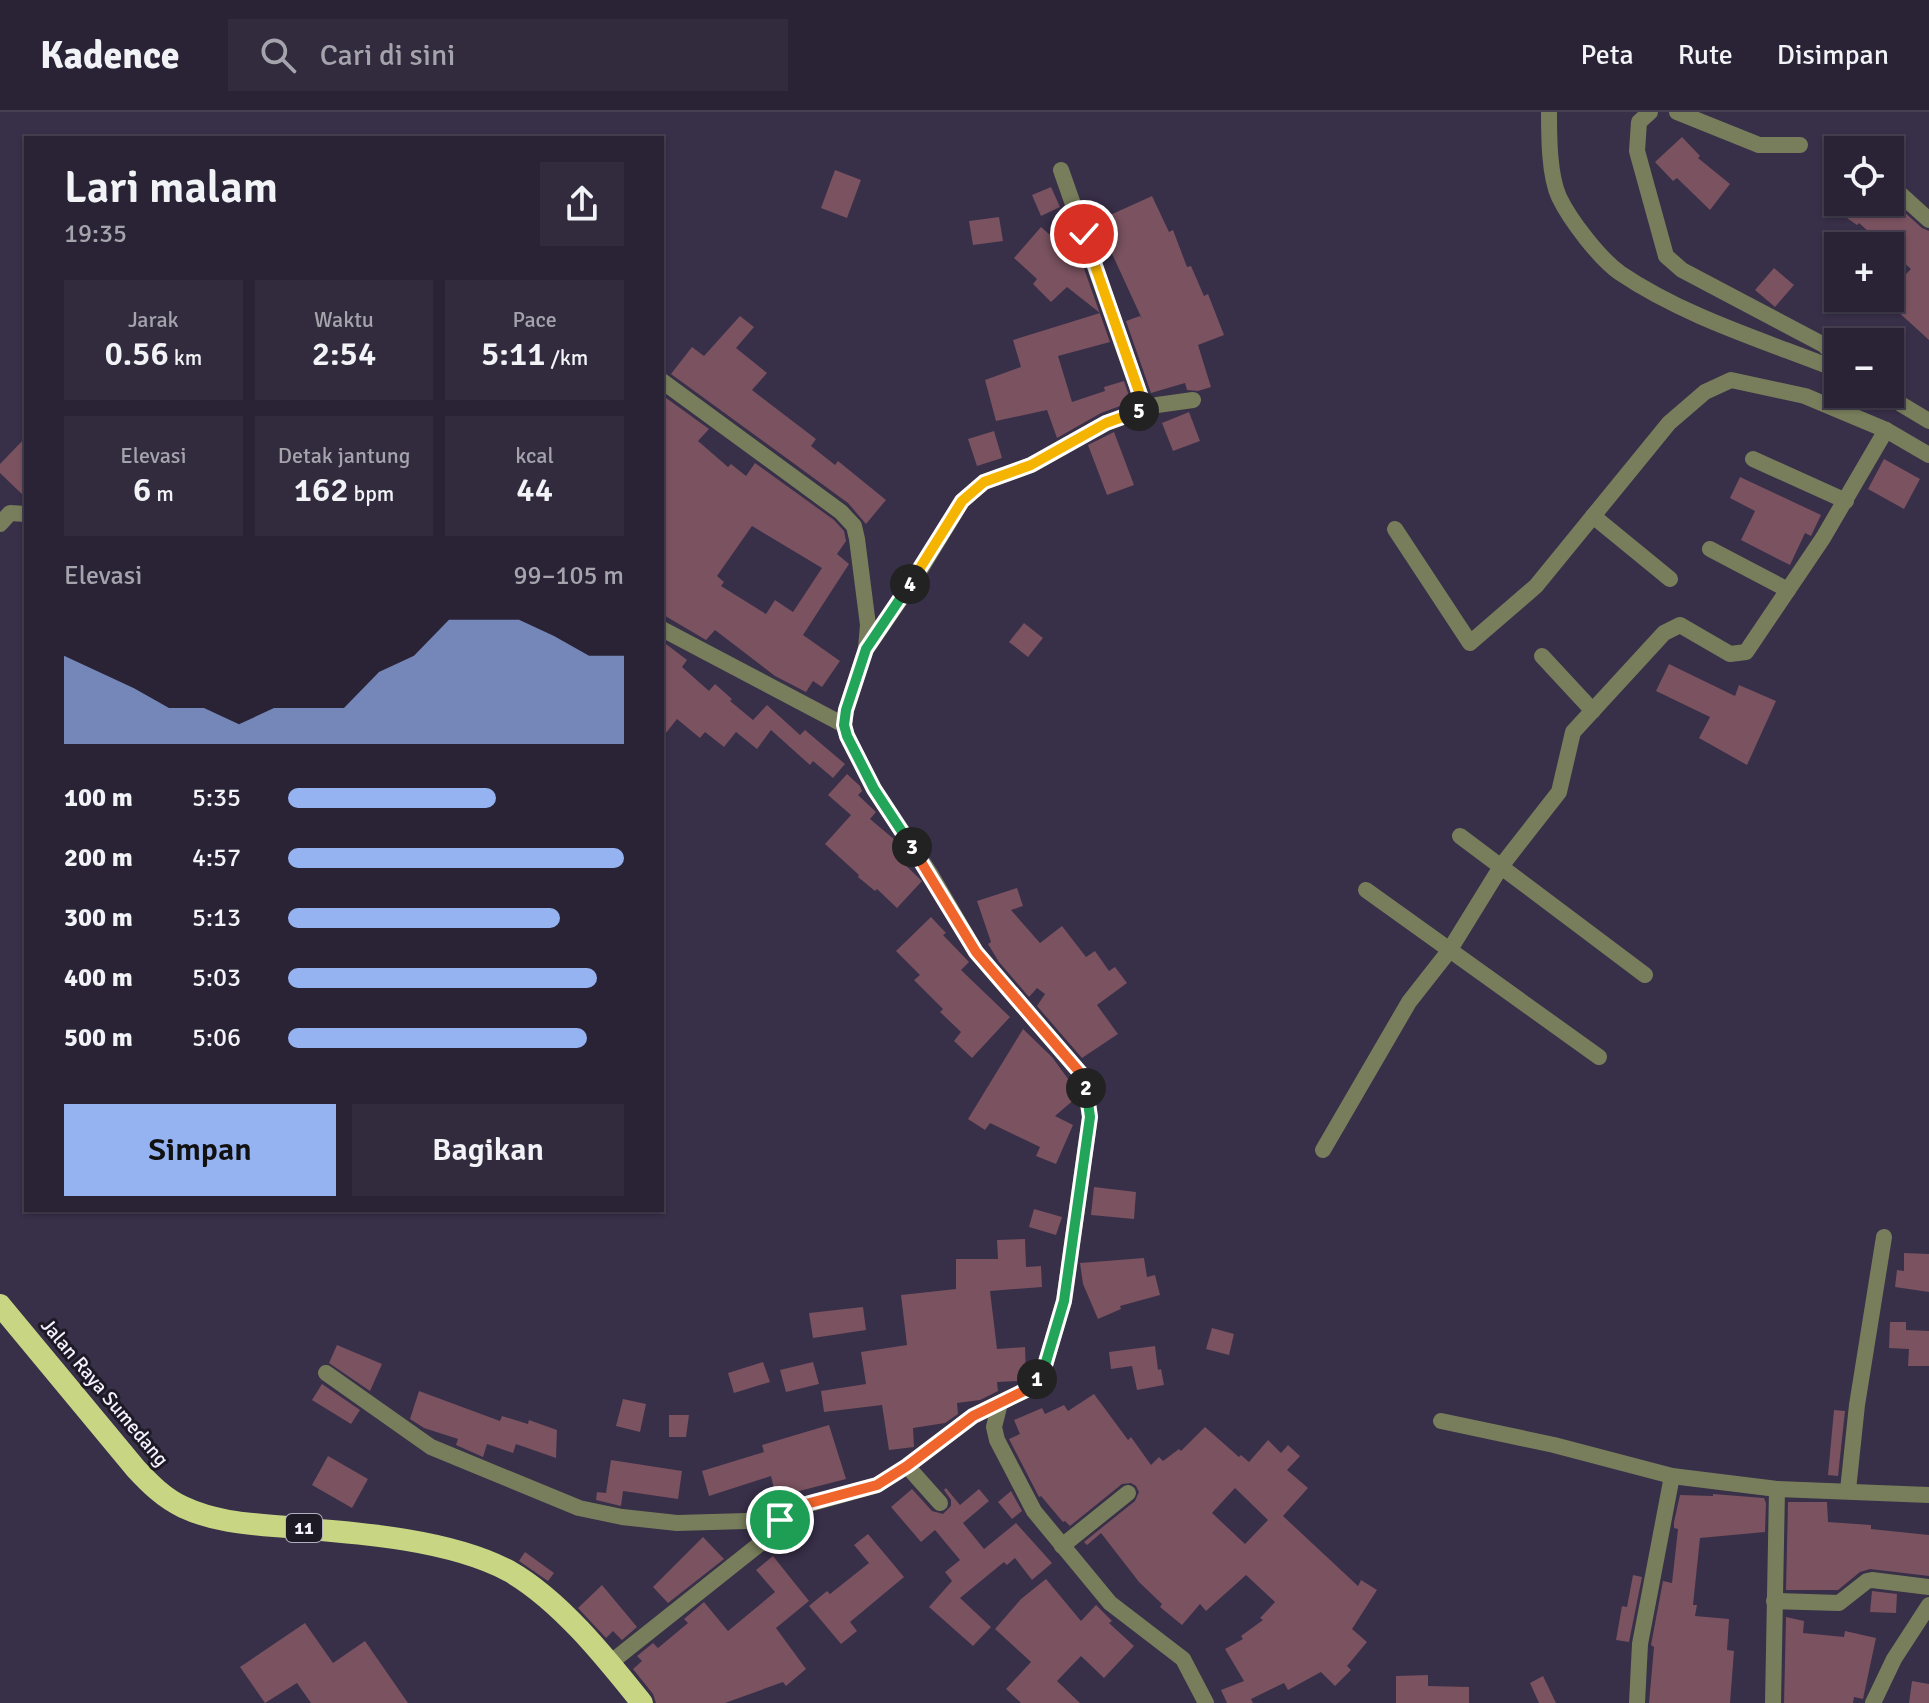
<!DOCTYPE html>
<html lang="id">
<head>
<meta charset="utf-8">
<style>
	:root { --surface:#2a2336; --page:#322b3e; --text:#f1f3f6; --muted:#a5a4ad; --line:#464051; --accent:#95b2f1 }
	body { margin:0; font-family:Signika,sans-serif; background:var(--page); color:var(--text); height:100vh; display:flex; flex-direction:column; font-size:30px; white-space:nowrap }
	* { box-sizing:border-box; margin:0 }
	p { font-size:26px; color:var(--muted) }
	.icon { flex:none; width:44px; height:44px; fill:none; stroke:currentColor; stroke-width:2; stroke-linecap:round; stroke-linejoin:round }
	.map { position:relative; flex:1; overflow:hidden }
	.side { position:absolute; left:24px; top:24px; width:640px; height:1076px; display:flex; flex-direction:column; background:var(--surface); border-radius:0px; box-shadow:0 2px 6px #0004,0 0 0 2px var(--line) }
	.side>* { flex:none }
	.tools { position:absolute; left:1824px; top:24px; display:grid; gap:16px }
	.tools a { display:grid; place-items:center; width:80px; height:80px; border-radius:0px; background:var(--surface); box-shadow:0 2px 6px #0004,0 0 0 2px var(--line); font-size:40px }
	.pin { position:absolute; display:grid; place-items:center; width:68px; height:68px; color:#fff; margin:-34px; border:4px solid #fff; border-radius:50%; box-shadow:0 2px 8px #0007 }
	.km { position:absolute; width:40px; height:40px; margin:-20px; border-radius:50%; background:#222; color:#fff; font-size:22px; line-height:40px; text-align:center }
	.round { display:grid; place-items:center; flex:none; width:84px; height:84px; border-radius:0px; background:var(--page) }
	.headline { display:flex; align-items:center; justify-content:space-between; height:136px; padding:0 40px }
	h1 { font-size:44px; font-weight:600; line-height:60px }
	.stats { display:grid; grid-template-columns:repeat(3,1fr); gap:12px; height:136px; padding:8px 40px }
	.stats div { display:grid; align-content:center; border-radius:0px; background:var(--page); text-align:center }
	.stats b { font-size:34px; font-weight:600 }
	.stats small { font-size:22px; font-weight:400 }
	.stats p { font-size:22px }
	.chart { height:224px; padding:16px 40px }
	.chart p { display:flex; justify-content:space-between }
	.chart svg { width:100%; height:144px; margin-top:8px; fill:var(--accent); opacity:.7 }
	.primary-button { display:flex; gap:16px; margin-top:auto; padding:16px 40px }
	.primary-button a { flex:1; height:92px; border-radius:0px; background:var(--accent); color:#111; font-size:32px; font-weight:600; line-height:92px; text-align:center }
	.primary-button a+a { background:var(--page); color:var(--text) }
	ul { padding:0 40px; list-style:none; font-size:26px }
	li { display:grid; grid-template-columns:128px 96px 1fr; align-items:center; height:60px }
	li i { height:20px; border-radius:10px; background:var(--accent) }
	header { display:flex; align-items:center; gap:48px; box-sizing:border-box; height:112px; padding:0 40px; background:var(--surface); border-bottom:2px solid var(--line) }
	header strong { font-size:38px }
	nav { display:flex; gap:44px; margin-inline-start:auto; font-size:28px }
	.search { width:560px; height:72px; background:var(--page); display:flex; align-items:center; gap:20px; box-sizing:border-box; padding:0 28px; border-radius:0px; color:var(--muted); font-size:30px }
	.map>svg:first-child { display:block }
</style>
</head>
<body>
<header>
<strong>Kadence</strong>
<div class="search"><svg class="icon" aria-label="search" viewBox="0 0 24 24"><circle cx="10" cy="10" r="6"/><path d="M15 15l6 6"/></svg>Cari di sini</div>
<nav><a>Peta</a><a>Rute</a><a>Disimpan</a></nav>
</header>
<div class="map">
<svg width="1929" height="1591" viewBox="0 0 1929 1591">
	<rect width="100%" height="100%" fill="#382f48"/>
	<g fill="#7a5260" fill-rule="evenodd">
		<polygon points="1682,25 1700,44 1698,46 1730,72 1710,98 1677,66 1673,69 1655,50"/>
		<polygon points="835,58 861,68 847,106 821,96"/>
		<polygon points="1051,75 1060,95 1041,104 1032,83"/>
		<polygon points="1152,84 1169,120 1173,118 1187,155 1191,154 1204,184 1208,182 1224,223 1198,233 1211,275 1198,279 1187,278 1185,271 1151,281 1126,209 1140,204 1142,207 1097,109"/>
		<polygon points="1824,90 1893,90 1922,116 1929,119 1929,228 1883,186 1890,186 1890,178 1911,157 1890,138 1890,134 1885,134 1859,111 1857,113"/>
		<polygon points="999,105 1003,129 973,133 969,109"/>
		<polygon points="1041,115 1067,138 1074,132 1076,134 1110,230 1058,244 1072,290 1105,279 1104,275 1124,269 1131,290 1101,301 1057,326 1047,298 996,309 985,268 1021,255 1013,228 1100,201 1067,175 1051,190 1033,172 1037,167 1014,146"/>
		<polygon points="1774,156 1794,173 1775,195 1755,178"/>
		<polygon points="740,204 754,215 736,236 767,261 752,278 816,327 811,334 835,353 838,349 886,388 866,412 848,391 671,262 692,235 704,244"/>
		<path d="M 662,283 L 709,317 L 698,329 L 728,355 L 731,352 L 746,364 L 755,351 L 834,408 L 844,419 L 846,429 L 837,442 L 849,452 L 803,523 L 840,549 L 822,575 L 813,569 L 806,580 L 775,564 L 715,518 L 706,528 L 662,502 ZM 752,414 L 822,456 L 793,500 L 775,488 L 766,502 L 721,474 L 724,470 L 717,464 Z"/>
		<polygon points="1189,300 1200,329 1173,339 1162,311"/>
		<polygon points="994,319 1002,346 977,354 968,327"/>
		<polygon points="1114,320 1134,373 1107,383 1088,333"/>
		<polygon points="26,325 26,386 0,361 0,352"/>
		<polygon points="1884,347 1920,367 1904,397 1868,377"/>
		<polygon points="1740,365 1821,403 1811,424 1805,421 1790,453 1741,428 1755,399 1730,386"/>
		<polygon points="1024,511 1043,526 1028,545 1009,530"/>
		<polygon points="662,529 687,548 682,555 709,579 715,572 732,587 730,589 753,608 767,593 800,623 805,618 845,652 833,666 813,649 810,653 771,618 757,637 736,620 724,635 705,620 700,626 677,607 662,626"/>
		<polygon points="1669,552 1735,584 1739,573 1776,589 1747,653 1699,626 1710,605 1656,579"/>
		<polygon points="847,662 860,674 862,679 858,683 876,700 870,707 895,728 903,741 898,746 922,769 897,796 877,777 875,779 858,765 859,763 825,732 851,703 828,683"/>
		<polygon points="1017,776 1023,794 1011,798 1040,831 1062,814 1086,845 1095,839 1109,859 1115,855 1127,871 1097,893 1118,922 1082,946 1037,894 1045,882 1037,876 1029,885 999,850 988,832 991,830 977,789"/>
		<polygon points="931,805 946,821 943,823 969,850 961,858 1010,905 972,946 954,929 961,920 940,900 943,897 914,868 920,863 896,839"/>
		<polygon points="1023,917 1052,945 1074,975 1076,986 1055,1004 1073,1013 1056,1052 1036,1044 1040,1035 990,1011 985,1018 968,1007"/>
		<polygon points="1094,1075 1136,1080 1134,1107 1091,1103"/>
		<polygon points="1034,1097 1062,1105 1056,1123 1029,1115"/>
		<polygon points="1025,1127 1026,1155 1041,1154 1042,1175 990,1179 997,1237 1025,1235 1026,1262 1019,1269 997,1270 998,1279 980,1288 957,1291 958,1302 945,1311 913,1316 914,1335 889,1338 882,1293 824,1300 821,1279 866,1272 861,1240 907,1233 901,1183 956,1177 956,1147 998,1147 997,1128"/>
		<polygon points="1904,1141 1929,1142 1929,1180 1895,1175 1897,1158 1904,1159"/>
		<polygon points="1144,1146 1147,1165 1155,1163 1160,1183 1120,1194 1121,1197 1098,1207 1083,1172 1080,1151"/>
		<polygon points="863,1195 866,1218 813,1226 809,1201"/>
		<polygon points="1890,1210 1906,1210 1906,1218 1929,1219 1929,1254 1908,1254 1909,1237 1889,1236"/>
		<polygon points="1212,1216 1234,1222 1229,1243 1206,1237"/>
		<polygon points="337,1233 382,1252 370,1279 329,1251"/>
		<polygon points="1155,1234 1158,1258 1161,1257 1164,1273 1137,1278 1132,1254 1111,1257 1109,1240"/>
		<polygon points="763,1250 770,1270 734,1281 728,1261"/>
		<polygon points="813,1250 819,1272 786,1280 780,1258"/>
		<polygon points="322,1272 360,1298 351,1312 312,1288"/>
		<polygon points="419,1279 500,1309 502,1304 528,1312 529,1308 557,1318 556,1346 516,1332 513,1341 487,1332 483,1345 456,1333 458,1327 424,1316 410,1307"/>
		<path d="M 1094,1282 L 1128,1328 L 1131,1325 L 1151,1353 L 1159,1345 L 1163,1349 L 1179,1337 L 1181,1339 L 1205,1315 L 1239,1345 L 1241,1343 L 1249,1350 L 1268,1328 L 1281,1341 L 1288,1333 L 1300,1344 L 1287,1358 L 1308,1376 L 1283,1404 L 1358,1474 L 1361,1468 L 1377,1478 L 1352,1517 L 1367,1530 L 1347,1554 L 1351,1558 L 1335,1574 L 1321,1560 L 1288,1578 L 1284,1571 L 1251,1587 L 1253,1591 L 1227,1591 L 1221,1578 L 1244,1569 L 1225,1537 L 1243,1527 L 1241,1524 L 1263,1508 L 1260,1506 L 1275,1490 L 1246,1463 L 1206,1499 L 1200,1492 L 1182,1513 L 1160,1495 L 1162,1492 L 1139,1470 L 1101,1421 L 1087,1433 L 1084,1430 L 1135,1389 L 1139,1380 L 1136,1374 L 1131,1371 L 1122,1372 L 1070,1414 L 1065,1409 L 1063,1410 L 1041,1384 L 1039,1385 L 1009,1327 L 1020,1322 L 1014,1308 L 1042,1296 L 1045,1302 L 1064,1293 L 1068,1299 ZM 1235,1376 L 1268,1408 L 1245,1432 L 1212,1401 Z"/>
		<polygon points="623,1287 646,1292 640,1320 616,1314"/>
		<polygon points="1834,1298 1845,1299 1838,1364 1828,1363"/>
		<polygon points="669,1303 689,1303 686,1325 669,1325"/>
		<polygon points="829,1313 846,1367 776,1385 771,1364 709,1384 702,1359 764,1340 762,1333"/>
		<polygon points="328,1344 368,1367 352,1396 312,1373"/>
		<polygon points="611,1348 682,1359 678,1387 623,1379 621,1394 596,1388 597,1380 606,1381"/>
		<polygon points="946,1376 960,1393 979,1377 989,1389 963,1411 984,1437 1016,1411 1052,1451 1032,1468 1015,1446 1007,1453 1004,1450 960,1486 991,1515 973,1534 929,1495 952,1469 945,1460 960,1448 935,1418 921,1430 891,1395 912,1377 932,1399 943,1402 951,1394 951,1388 944,1378"/>
		<polygon points="1011,1379 1022,1399 1012,1407 998,1390"/>
		<polygon points="1713,1382 1764,1386 1766,1391 1765,1420 1700,1426 1693,1493 1697,1493 1695,1504 1729,1507 1727,1538 1734,1539 1730,1591 1649,1591 1654,1535 1651,1533 1663,1469 1672,1471 1678,1417 1674,1416 1674,1410 1680,1383 1713,1384"/>
		<polygon points="1788,1390 1827,1390 1828,1410 1871,1413 1871,1417 1929,1423 1929,1464 1870,1457 1860,1460 1838,1478 1786,1478"/>
		<polygon points="868,1422 904,1465 850,1510 857,1519 841,1532 809,1494 827,1479 830,1482 869,1451 854,1433"/>
		<polygon points="703,1425 724,1447 668,1491 653,1475"/>
		<polygon points="525,1440 554,1461 548,1469 519,1449"/>
		<polygon points="773,1444 809,1489 776,1516 806,1557 786,1574 783,1570 725,1591 656,1591 653,1582 633,1557 642,1549 637,1544 653,1531 658,1536 688,1511 684,1507 704,1490 728,1519 775,1480 756,1458"/>
		<polygon points="1633,1463 1642,1465 1629,1530 1616,1528 1622,1494 1627,1495"/>
		<polygon points="1046,1467 1081,1509 1096,1493 1112,1509 1109,1511 1134,1534 1104,1566 1081,1544 1057,1569 1080,1591 1021,1591 1006,1577 1031,1550 995,1517 1021,1487"/>
		<polygon points="602,1473 637,1515 622,1528 613,1519 606,1526 578,1496"/>
		<polygon points="1872,1479 1897,1482 1896,1501 1870,1500"/>
		<polygon points="1786,1505 1804,1509 1803,1521 1844,1525 1845,1519 1876,1526 1863,1587 1854,1585 1853,1591 1784,1591"/>
		<polygon points="305,1511 333,1551 365,1529 408,1591 311,1591 297,1571 265,1591 240,1555"/>
		<polygon points="1428,1563 1428,1574 1469,1575 1469,1591 1396,1591 1396,1564"/>
		<polygon points="1543,1564 1556,1591 1539,1591 1530,1571"/>
		<polygon points="1912,1569 1929,1572 1929,1591 1909,1591"/>
	</g>
	<g fill="none" stroke-linecap="round" stroke-linejoin="round">
		<g stroke="#787e5b" stroke-width="16">
			<path d="M 1549,0 C 1549,24 1549,63 1559,85 C 1570,108 1599,146 1620,161 C 1685,205 1765,229 1838,258"/>
			<polyline points="1650,0 1639,10 1637,39 1666,144 1682,158 1824,233 1838,248"/>
			<polyline points="1677,0 1759,33 1800,33"/>
			<polyline points="1061,58 1145,297"/>
			<polyline points="1898,80 1929,108"/>
			<polyline points="1884,282 1929,309"/>
			<polyline points="1753,347 1846,389"/>
			<polyline points="1593,404 1670,467"/>
			<polyline points="0,412 10,401 26,402"/>
			<polyline points="1395,417 1470,531 1536,474 1669,311 1705,280 1731,268 1805,284 1886,318 1929,343"/>
			<polyline points="1710,437 1788,478"/>
			<polyline points="662,517 844,613"/>
			<polyline points="867,536 917,463 962,389 984,370 1031,353 1106,311 1157,293 1193,288"/>
			<polyline points="1542,544 1593,599"/>
			<polyline points="1460,724 1645,863"/>
			<polyline points="1366,778 1599,945"/>
			<polyline points="1323,1038 1409,890 1449,839 1502,753 1559,680 1573,620 1664,521 1680,513 1730,542 1746,540 1823,426 1886,318"/>
			<polyline points="326,1261 431,1335 579,1396 622,1405 677,1411 780,1408"/>
			<polyline points="1000,1291 994,1315 997,1328 1034,1399 1110,1491 1183,1547 1206,1591"/>
			<polyline points="1441,1309 1554,1333 1672,1364 1777,1377 1929,1383"/>
			<polyline points="907,1354 940,1391"/>
			<polyline points="1848,1378 1857,1293 1884,1125"/>
			<polyline points="1062,1434 1128,1381"/>
			<polyline points="1774,1489 1839,1491 1867,1469 1872,1468 1929,1475"/>
			<polyline points="610,1551 766,1427 788,1398 877,1373 907,1354 973,1304 1026,1278 1043,1260 1064,1189 1090,1005 1083,964 976,840 931,763 874,677 847,624 844,613 846,598 866,537 868,513 857,427 854,414 841,400 662,269"/>
			<polyline points="1637,1591 1640,1532 1672,1364"/>
			<polyline points="1773,1591 1777,1377"/>
			<polyline points="1873,1591 1894,1547 1929,1493"/>
		</g>
		<path stroke="#c8d684" stroke-width="22" d="M 0,1193 L 136,1357 C 150,1372 164,1386 183,1395 C 219,1412 257,1412 296,1416 C 361,1421 451,1428 509,1459 C 560,1488 606,1546 642,1591"/>
	</g>
	<g fill="none" stroke-linecap="round" stroke-linejoin="round">
		<defs>
			<polyline id="split-1" points="780,1408 788,1398 795,1395 877,1373 907,1354 973,1304 1026,1278 1037,1267"/>
			<polyline id="split-2" points="1037,1267 1043,1260 1064,1189 1090,1005 1086,976"/>
			<polyline id="split-3" points="912,735 976,840 1083,964 1086,976"/>
			<polyline id="split-4" points="910,472 866,537 846,598 844,613 847,624 874,677 912,735"/>
			<polyline id="split-5" points="910,472 962,389 984,370 1031,353 1106,311 1139,299"/>
			<polyline id="split-6" points="1084,122 1145,297 1139,299"/>
		</defs>
		<use href="#split-1" stroke="#fff" stroke-width="16"/>
		<use href="#split-2" stroke="#fff" stroke-width="16"/>
		<use href="#split-3" stroke="#fff" stroke-width="16"/>
		<use href="#split-4" stroke="#fff" stroke-width="16"/>
		<use href="#split-5" stroke="#fff" stroke-width="16"/>
		<use href="#split-6" stroke="#fff" stroke-width="16"/>
		<use href="#split-1" stroke="#f0652b" stroke-width="10"/>
		<use href="#split-2" stroke="#22a559" stroke-width="10"/>
		<use href="#split-3" stroke="#f0652b" stroke-width="10"/>
		<use href="#split-4" stroke="#22a559" stroke-width="10"/>
		<use href="#split-5" stroke="#f5b400" stroke-width="10"/>
		<use href="#split-6" stroke="#f5b400" stroke-width="10"/>
	</g>
	<g text-anchor="middle" stroke-width="6" stroke-linejoin="round" paint-order="stroke">
		<rect fill="#1e1a25" stroke="#b4b0bd" stroke-width="2" x="286" y="1402" width="36" height="28" rx="6"/>
		<g font-size="18" font-weight="bold" fill="#f5f1fe">
			<text x="304" y="1422">11</text>
		</g>
		<g font-size="20" fill="#f5f1fe" stroke="#1e1a25">
			<text transform="translate(105 1280) rotate(50)" y="7">Jalan Raya Sumedang</text>
		</g>
	</g>
</svg>
<div class="tools">
<a><svg class="icon" aria-label="locate" viewBox="0 0 24 24"><circle cx="12" cy="12" r="6"/><path d="M12 2v4M12 18v4M2 12h4M18 12h4"/></svg></a>
<a>+</a>
<a>−</a>
</div>
<div class="pin" style="left:780px;top:1408px;background:#1e9e55"><svg class="icon" aria-label="arrive" viewBox="0 0 24 24"><path d="M6 21V4h12l-3 4 3 4H6"/></svg></div>
<div class="pin" style="left:1084px;top:122px;background:#d93025"><svg class="icon" aria-label="check" viewBox="0 0 24 24"><path d="M5 12l5 5 9-10"/></svg></div>
<b class="km" style="left:1037px;top:1267px">1</b>
<b class="km" style="left:1086px;top:976px">2</b>
<b class="km" style="left:912px;top:735px">3</b>
<b class="km" style="left:910px;top:472px">4</b>
<b class="km" style="left:1139px;top:299px">5</b>
<section class="side">
<div class="headline"><div><h1>Lari malam</h1><p>19:35</p></div><a class="round"><svg class="icon" aria-label="share" viewBox="0 0 24 24"><path d="M12 15V3M7 8l5-5 5 5M5 13v7h14v-7"/></svg></a></div>
<div class="stats">
<div><p>Jarak</p><b>0.56<small> km</small></b></div>
<div><p>Waktu</p><b>2:54</b></div>
<div><p>Pace</p><b>5:11<small> /km</small></b></div>
</div>
<div class="stats">
<div><p>Elevasi</p><b>6<small> m</small></b></div>
<div><p>Detak jantung</p><b>162<small> bpm</small></b></div>
<div><p>kcal</p><b>44</b></div>
</div>
<div class="chart"><p><span>Elevasi</span>99–105 m</p>
<svg viewBox="0 0 160 44" preserveAspectRatio="none"><path d="M0 44V17L10 22L20 27L30 33L40 33L50 38L60 33L70 33L80 33L90 22L100 17L110 6L120 6L130 6L140 11L150 17L160 17V44z"/></svg>
</div>
<ul>
<li><b>100 m</b>5:35<i style="width:62%"></i></li>
<li><b>200 m</b>4:57<i style="width:100%"></i></li>
<li><b>300 m</b>5:13<i style="width:81%"></i></li>
<li><b>400 m</b>5:03<i style="width:92%"></i></li>
<li><b>500 m</b>5:06<i style="width:89%"></i></li>
</ul>
<div class="primary-button"><a>Simpan</a><a>Bagikan</a></div>
</section>
</div>
</body>
</html>
